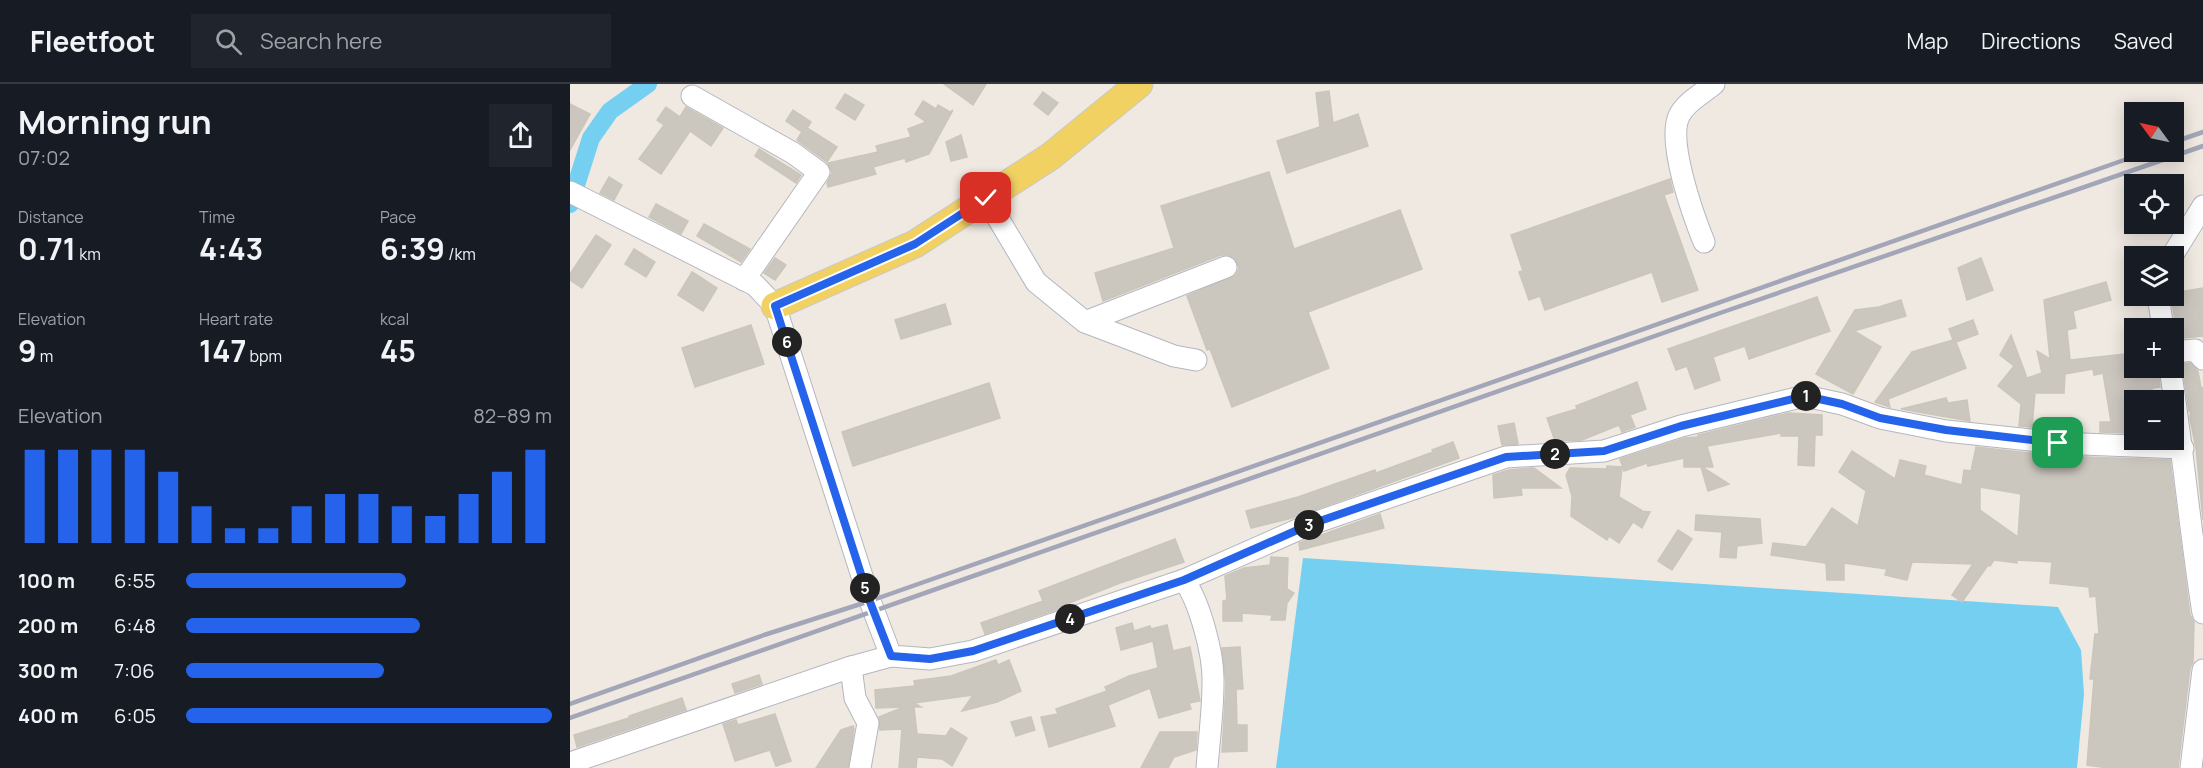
<!DOCTYPE html>
<html lang="en">
<head>
<meta charset="utf-8">
<style>
	:root { --surface:#171b24; --page:#20242c; --text:#f1f3f6; --muted:#9ea1a6; --line:#363941; --accent:#2563eb }
	body { margin:0; font-family:Manrope,sans-serif; background:var(--page); color:var(--text); height:100vh; display:flex; flex-direction:column; font-size:22px; white-space:nowrap }
	* { box-sizing:border-box; margin:0 }
	p { font-size:20px; color:var(--muted) }
	.icon { flex:none; width:33px; height:33px; fill:none; stroke:currentColor; stroke-width:2; stroke-linecap:round; stroke-linejoin:round }
	.map { position:relative; flex:1; overflow:hidden }
	.details { display:flex; flex-direction:column; background:var(--surface); width:570px }
	.details>* { flex:none }
	.needle { width:39px; rotate:303deg }
	.controls { position:absolute; left:1554px; top:18px; display:grid; gap:12px }
	.controls a { display:grid; place-items:center; width:60px; height:60px; border-radius:0px; background:var(--surface); box-shadow:0 3px 15px #0003; font-size:30px }
	.pin { position:absolute; display:grid; place-items:center; width:51px; height:51px; color:#fff; margin:-26px; border-radius:12px; box-shadow:0 3px 9px #0006 }
	.km { position:absolute; width:30px; height:30px; margin:-15px; border-radius:50%; background:#222; color:#fff; font-size:16px; line-height:30px; text-align:center }
	.round { display:grid; place-items:center; flex:none; width:63px; height:63px; border-radius:0px; background:var(--page) }
	.overview { display:flex; align-items:center; justify-content:space-between; height:102px; padding:0 18px }
	h1 { font-size:33px; font-weight:700; line-height:45px }
	.figures { display:grid; grid-template-columns:repeat(3,1fr); gap:9px; height:102px; padding:6px 18px }
	.figures div { display:grid; align-content:center }
	.figures b { font-size:30px; font-weight:700 }
	.figures small { font-size:16px; font-weight:400 }
	.figures p { font-size:16px }
	.chart { height:168px; padding:12px 18px }
	.chart p { display:flex; justify-content:space-between }
	.chart svg { width:100%; height:108px; margin-top:6px; stroke:var(--accent); stroke-width:6 }
	ul { padding:0 18px; list-style:none; font-size:20px }
	li { display:grid; grid-template-columns:96px 72px 1fr; align-items:center; height:45px }
	li i { height:15px; border-radius:8px; background:var(--accent) }
	header { display:flex; align-items:center; gap:36px; box-sizing:border-box; height:84px; padding:0 30px; background:var(--surface); border-bottom:2px solid var(--line) }
	header strong { font-size:28px }
	nav { display:flex; gap:33px; margin-inline-start:auto; font-size:21px }
	.search { width:420px; height:54px; background:var(--page); display:flex; align-items:center; gap:15px; box-sizing:border-box; padding:0 21px; border-radius:0px; color:var(--muted); font-size:22px }
	main { display:flex; flex:1; min-height:0 }
	.map>svg:first-child { display:block }
</style>
</head>
<body>
<header>
<strong>Fleetfoot</strong>
<div class="search"><svg class="icon" aria-label="search" viewBox="0 0 24 24"><circle cx="10" cy="10" r="6"/><path d="M15 15l6 6"/></svg>Search here</div>
<nav><a>Map</a><a>Directions</a><a>Saved</a></nav>
</header>
<main>
<section class="details">
<div class="overview"><div><h1>Morning run</h1><p>07:02</p></div><a class="round"><svg class="icon" aria-label="share" viewBox="0 0 24 24"><path d="M12 15V3M7 8l5-5 5 5M5 13v7h14v-7"/></svg></a></div>
<div class="figures">
<div><p>Distance</p><b>0.71<small> km</small></b></div>
<div><p>Time</p><b>4:43</b></div>
<div><p>Pace</p><b>6:39<small> /km</small></b></div>
</div>
<div class="figures">
<div><p>Elevation</p><b>9<small> m</small></b></div>
<div><p>Heart rate</p><b>147<small> bpm</small></b></div>
<div><p>kcal</p><b>45</b></div>
</div>
<div class="chart"><p><span>Elevation</span>82–89 m</p>
<svg viewBox="0 0 160 44" preserveAspectRatio="none"><path d="M5 44V6M15 44V6M25 44V6M35 44V6M45 44V15M55 44V29M65 44V38M75 44V38M85 44V29M95 44V24M105 44V24M115 44V29M125 44V33M135 44V24M145 44V15M155 44V6"/></svg>
</div>
<ul>
<li><b>100 m</b>6:55<i style="width:60%"></i></li>
<li><b>200 m</b>6:48<i style="width:64%"></i></li>
<li><b>300 m</b>7:06<i style="width:54%"></i></li>
<li><b>400 m</b>6:05<i style="width:100%"></i></li>
</ul>
</section>
<div class="map">
<svg width="1633" height="684" viewBox="0 0 1633 684">
	<rect width="100%" height="100%" fill="#efe9e1"/>
	<polygon fill="#75cff0" points="733,474 1488,523 1511,566 1514,610 1507,684 706,684"/>
	<g fill="none" stroke-linecap="round" stroke-linejoin="round">
		<polyline stroke="#75cff0" stroke-width="18" points="0,120 21,54 40,27 78,0"/>
	</g>
	<g fill="#cbc7bf" stroke="#cbc5ba" stroke-width="1.5" fill-rule="evenodd">
		<polygon points="374,0 416,0 403,21"/>
		<polygon points="759,7 763,39 788,30 798,62 717,89 707,57 750,43 746,9"/>
		<polygon points="473,8 488,19 478,31 464,20"/>
		<polygon points="275,10 294,21 285,36 266,24"/>
		<polygon points="353,17 366,25 368,21 380,28 383,26 359,70 336,78 335,74 303,83 306,90 258,103 257,99 262,89 258,79 308,68 306,62 341,53 338,45 356,38 345,30"/>
		<polygon points="0,20 20,30 0,66"/>
		<polygon points="96,23 110,33 116,23 153,44 141,62 120,47 91,90 69,75 94,41 87,36"/>
		<polygon points="223,26 241,38 237,44 267,63 257,78 227,56 232,48 216,37"/>
		<polygon points="391,51 397,73 381,77 376,58"/>
		<polygon points="189,65 231,91 226,99 185,72"/>
		<polygon points="699,88 724,165 830,126 852,185 738,228 759,284 662,323 640,265 637,266 617,212 666,191 669,184 664,173 658,171 651,171 533,217 525,189 604,164 591,122"/>
		<polygon points="39,93 52,101 44,116 30,109"/>
		<polygon points="1100,95 1103,108 1094,111 1128,206 1092,218 1082,188 975,226 970,212 959,216 949,188 953,187 941,151"/>
		<polygon points="86,120 118,137 111,150 79,133"/>
		<polygon points="134,140 180,165 171,178 127,152"/>
		<polygon points="26,151 41,161 12,204 0,196 0,190"/>
		<polygon points="64,165 85,178 76,193 55,180"/>
		<polygon points="205,174 216,181 205,196 194,189"/>
		<polygon points="1411,174 1423,206 1397,216 1388,184"/>
		<polygon points="122,188 147,204 133,227 108,211"/>
		<polygon points="1536,198 1541,216 1503,227 1506,244 1497,246 1500,276 1564,269 1564,284 1588,284 1590,303 1582,304 1582,314 1564,316 1564,349 1530,348 1530,338 1541,338 1533,289 1524,291 1523,285 1495,290 1494,309 1465,309 1462,343 1449,342 1451,320 1428,302 1444,282 1430,271 1441,251 1457,294 1472,289 1467,267 1480,275 1474,216"/>
		<polygon points="1633,204 1633,252 1604,255 1606,242 1601,212 1604,212 1604,209"/>
		<polygon points="1247,213 1260,247 1179,275 1175,262 1143,273 1150,296 1125,305 1117,282 1106,286 1098,265"/>
		<polygon points="1331,216 1336,232 1284,247 1311,263 1283,310 1246,290 1285,226 1309,223"/>
		<polygon points="375,220 381,240 331,255 325,236"/>
		<polygon points="1403,236 1408,250 1386,258 1396,284 1318,315 1320,323 1305,318 1342,268 1383,256 1379,245"/>
		<polygon points="181,241 194,280 125,303 112,264"/>
		<polygon points="1620,279 1628,287 1631,304 1633,304 1633,436 1626,364 1620,334 1621,327 1619,327 1612,280"/>
		<polygon points="1067,298 1076,325 1060,331 1065,343 1052,348 1049,341 1012,356 985,357 977,334 1007,325 1006,322"/>
		<polygon points="419,299 430,334 283,382 272,348"/>
		<polygon points="1376,314 1378,319 1397,316 1400,337 1331,325"/>
		<polygon points="1218,329 1252,331 1252,351 1245,351 1244,382 1228,381 1229,352 1211,352 1211,349 1137,362 1143,383 1132,383 1159,400 1138,407 1131,383 1114,383 1114,374 1078,382 1077,379 1054,387 1050,375 1115,354 1128,353 1128,351"/>
		<polygon points="944,339 948,360 932,361 928,342"/>
		<polygon points="883,358 889,374 722,434 681,444 676,427 728,413 805,386 806,389 863,368 862,366"/>
		<path d="M 1406,363 L 1487,372 L 1600,376 L 1620,531 L 1624,538 L 1623,578 L 1620,584 L 1608,684 L 1538,684 L 1517,681 L 1524,595 L 1520,595 L 1525,550 L 1529,550 L 1526,512 L 1520,513 L 1519,503 L 1480,499 L 1482,478 L 1447,476 L 1447,479 L 1424,476 L 1420,482 L 1418,481 L 1392,518 L 1382,511 L 1403,480 L 1342,478 L 1337,496 L 1315,491 L 1317,485 L 1274,479 L 1274,496 L 1257,496 L 1256,480 L 1255,479 L 1201,471 L 1203,459 L 1236,463 L 1262,424 L 1288,442 L 1296,407 L 1269,388 L 1282,367 L 1325,395 L 1330,376 L 1356,382 L 1354,391 L 1392,401 L 1394,386 L 1401,387 ZM 1410,403 L 1451,410 L 1448,453 L 1410,426 Z"/>
		<polygon points="1037,382 1052,383 1049,413 1071,426 1069,427 1080,428 1072,444 1063,438 1049,459 1039,452 1037,456 1001,432 1002,412 996,391 1000,384 1037,385"/>
		<polygon points="961,384 964,384 991,404 951,404 952,411 924,414 923,391 939,386"/>
		<polygon points="810,430 814,444 730,466 729,459"/>
		<polygon points="1126,431 1190,435 1192,459 1167,462 1166,474 1150,473 1152,448 1125,446"/>
		<polygon points="1108,446 1122,455 1102,486 1088,477"/>
		<polygon points="605,455 614,478 550,499 494,521 495,523 415,550 411,539 473,517 469,507"/>
		<polygon points="701,473 718,474 717,505 724,509 717,519 715,536 701,536 702,531 672,529 672,537 653,537 653,517 657,516 655,492 674,484 700,481"/>
		<polygon points="562,539 564,547 580,542 581,545 597,541 603,567 620,563 630,617 619,619 621,625 589,634 580,604 538,621 545,642 479,663 471,633 488,630 486,625 537,607 535,603 559,592 588,584 583,557 551,566 546,544"/>
		<polygon points="670,563 673,605 666,605 667,641 677,641 677,667 652,668 656,599 652,564"/>
		<polygon points="426,576 428,581 439,576 451,607 427,618 392,627 403,611 344,619 351,623 344,623 347,650 376,652 381,644 397,654 382,682 372,675 347,673 346,684 329,684 332,645 310,646 309,633 334,623 306,624 305,606 345,602 344,597 381,592"/>
		<polygon points="189,591 192,600 165,609 162,600"/>
		<polygon points="112,614 116,626 7,663 4,651 59,634 59,632"/>
		<polygon points="205,630 221,677 206,682 200,666 165,677 153,640 166,636 168,641"/>
		<polygon points="461,633 465,646 446,652 441,638"/>
		<polygon points="283,642 284,645 278,684 246,684 271,646"/>
		<polygon points="590,648 627,648 626,666 604,673 598,684 571,684"/>
	</g>
	<g fill="none" stroke-linecap="round" stroke-linejoin="round">
		<defs>
			<g id="minor">
				<polyline points="122,12 223,69 249,88 174,196"/>
				<path d="M 0,108 L 185,201 L 205,222 L 300,517 L 321,572 L 360,575 L 403,567 L 614,496 C 630,519 644,571 643,599 C 643,627 639,656 637,684"/>
				<polyline points="416,114 466,198 515,238 604,272 626,276"/>
				<path d="M 1134,158 C 1123,131 1097,58 1109,32 C 1116,18 1132,10 1144,0"/>
				<polyline points="1602,172 1633,122"/>
				<polyline points="1588,212 1593,244"/>
				<polyline points="515,238 656,183"/>
				<polyline points="1604,268 1625,266 1633,275"/>
				<path d="M 1600,284 C 1613,365 1620,448 1633,529"/>
				<polyline points="614,496 741,440 936,373 1034,367 1111,342 1235,312 1272,320 1310,334 1376,347 1488,359 1613,364"/>
				<polyline points="281,583 285,614 298,639 290,684"/>
				<polyline points="0,679 281,583 321,572"/>
				<polyline points="1621,684 1633,586"/>
			</g>
			<polyline id="major" points="205,222 345,160 481,72 569,0"/>
		</defs>
		<use href="#minor" stroke="#b4b7c1" stroke-width="23"/>
		<use href="#major" stroke="#c9c9c9" stroke-width="29"/>
		<use href="#minor" stroke="#fff" stroke-width="21"/>
		<use href="#major" stroke="#f2d163" stroke-width="27"/>
		<g stroke="#a3a6b8" stroke-width="4.5">
			<polyline points="1604,58 1633,48"/>
			<polyline points="0,620 194,551 300,517 1577,68"/>
			<polyline points="0,634 1153,228 1633,62"/>
		</g>
	</g>
	<g fill="none" stroke-linecap="round" stroke-linejoin="round">
		<defs>
			<polyline id="route" points="416,114 345,160 205,222 300,518 321,572 360,575 403,567 614,496 741,440 936,373 1034,367 1111,342 1235,312 1272,320 1310,334 1376,346 1488,359"/>
		</defs>
		<use href="#route" stroke="#fff" stroke-width="12"/>
		<use href="#route" stroke="#2563eb" stroke-width="8"/>
	</g>
</svg>
<div class="controls">
<a><svg class="needle" viewBox="-14 -14 28 28"><path d="M0-13l5 13h-10z" fill="#e53935"/><path d="M0 13l5-13h-10z" fill="#9ea1a6"/></svg></a>
<a><svg class="icon" aria-label="locate" viewBox="0 0 24 24"><circle cx="12" cy="12" r="6"/><path d="M12 2v4M12 18v4M2 12h4M18 12h4"/></svg></a>
<a><svg class="icon" aria-label="layers" viewBox="0 0 24 24"><path d="M12 4l9 5-9 5-9-5zM3 14l9 5 9-5"/></svg></a>
<a>+</a>
<a>−</a>
</div>
<div class="pin" style="left:1488px;top:359px;background:#1e9e55"><svg class="icon" aria-label="arrive" viewBox="0 0 24 24"><path d="M6 21V4h12l-3 4 3 4H6"/></svg></div>
<div class="pin" style="left:416px;top:114px;background:#d93025"><svg class="icon" aria-label="check" viewBox="0 0 24 24"><path d="M5 12l5 5 9-10"/></svg></div>
<b class="km" style="left:1236px;top:312px">1</b>
<b class="km" style="left:985px;top:370px">2</b>
<b class="km" style="left:739px;top:441px">3</b>
<b class="km" style="left:500px;top:535px">4</b>
<b class="km" style="left:295px;top:504px">5</b>
<b class="km" style="left:217px;top:258px">6</b>
</div>
</main>
</body>
</html>
